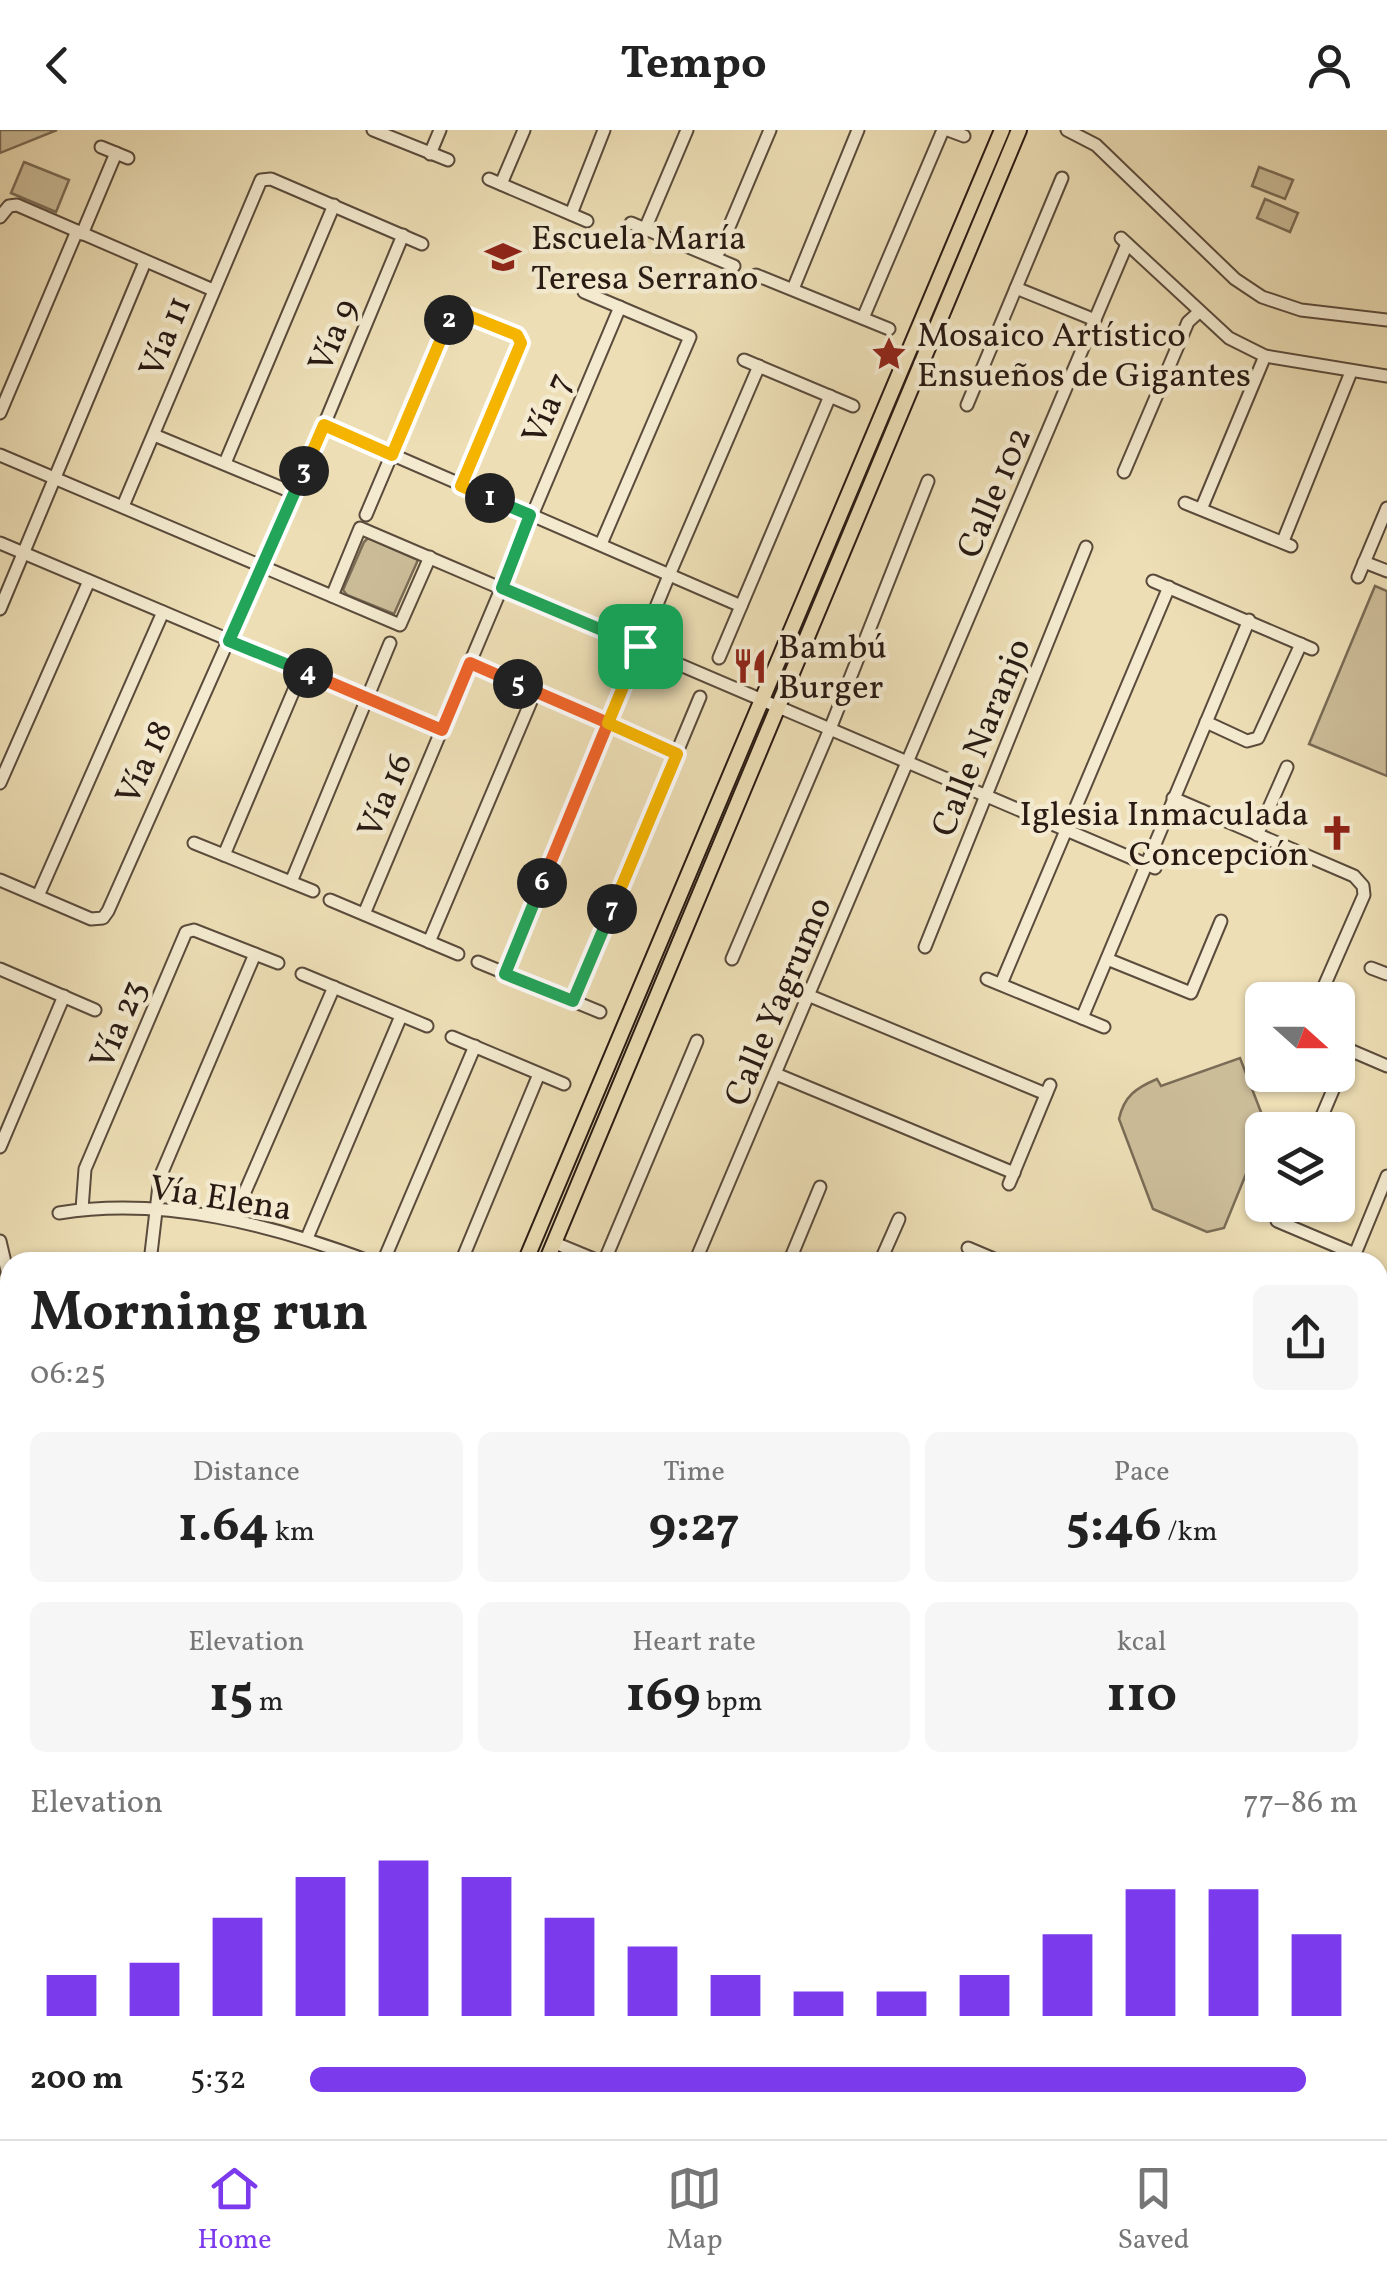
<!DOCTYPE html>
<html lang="en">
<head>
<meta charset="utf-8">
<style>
	:root { --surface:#fff; --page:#f6f6f6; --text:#222; --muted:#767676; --line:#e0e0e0; --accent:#7c3aed }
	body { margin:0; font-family:Vollkorn,serif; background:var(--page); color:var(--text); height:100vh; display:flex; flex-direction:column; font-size:38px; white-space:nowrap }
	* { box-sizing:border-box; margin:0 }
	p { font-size:32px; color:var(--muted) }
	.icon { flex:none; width:55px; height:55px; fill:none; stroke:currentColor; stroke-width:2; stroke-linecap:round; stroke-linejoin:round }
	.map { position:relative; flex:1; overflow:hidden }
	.sheet { position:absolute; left:0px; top:1122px; width:1388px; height:888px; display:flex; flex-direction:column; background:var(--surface); border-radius:30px 30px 0 0; box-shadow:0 2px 8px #0004 }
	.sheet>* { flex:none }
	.needle { width:65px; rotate:111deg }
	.fabs { position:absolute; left:1245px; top:852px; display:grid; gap:20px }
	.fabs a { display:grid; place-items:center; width:110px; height:110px; border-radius:15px; background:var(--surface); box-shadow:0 2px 8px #0004; font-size:50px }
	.pin { position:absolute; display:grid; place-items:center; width:85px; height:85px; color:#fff; margin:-42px; border-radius:20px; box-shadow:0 5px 15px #0006 }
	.km { position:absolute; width:50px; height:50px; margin:-25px; border-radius:50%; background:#222; color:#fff; font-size:28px; line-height:50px; text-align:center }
	.round { display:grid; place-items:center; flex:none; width:105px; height:105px; border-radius:15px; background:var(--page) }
	.headline { display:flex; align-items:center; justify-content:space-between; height:170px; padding:0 30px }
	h1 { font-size:55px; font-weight:700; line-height:75px }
	.figures { display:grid; grid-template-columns:repeat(3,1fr); gap:15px; height:170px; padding:10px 30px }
	.figures div { display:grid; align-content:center; border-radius:15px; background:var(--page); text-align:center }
	.figures b { font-size:50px; font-weight:700 }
	.figures small { font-size:28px; font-weight:400 }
	.figures p { font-size:28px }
	.chart { height:280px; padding:20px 30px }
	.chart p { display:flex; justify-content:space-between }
	.chart svg { width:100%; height:180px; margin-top:10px; stroke:var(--accent); stroke-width:6 }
	ul { padding:0 30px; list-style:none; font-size:32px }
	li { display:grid; grid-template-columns:160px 120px 1fr; align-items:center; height:75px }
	li i { height:25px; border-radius:12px; background:var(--accent) }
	header { display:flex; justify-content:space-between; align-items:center; height:130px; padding:0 30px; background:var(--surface); font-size:45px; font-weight:700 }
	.tabs { display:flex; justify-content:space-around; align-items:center; height:140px; border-top:2px solid var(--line); background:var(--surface); font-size:28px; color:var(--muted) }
	.tabs a { display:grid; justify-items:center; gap:5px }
	.tabs .selected { color:var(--accent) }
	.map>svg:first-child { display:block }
</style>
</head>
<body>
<header><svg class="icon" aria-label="back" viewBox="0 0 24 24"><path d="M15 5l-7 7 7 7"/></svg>Tempo<svg class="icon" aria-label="person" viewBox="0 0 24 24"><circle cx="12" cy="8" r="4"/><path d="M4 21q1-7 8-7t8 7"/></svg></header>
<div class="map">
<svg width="1387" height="2009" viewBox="0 0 1387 2009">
	<rect width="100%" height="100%" fill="#eddeb5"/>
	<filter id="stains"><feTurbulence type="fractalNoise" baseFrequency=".002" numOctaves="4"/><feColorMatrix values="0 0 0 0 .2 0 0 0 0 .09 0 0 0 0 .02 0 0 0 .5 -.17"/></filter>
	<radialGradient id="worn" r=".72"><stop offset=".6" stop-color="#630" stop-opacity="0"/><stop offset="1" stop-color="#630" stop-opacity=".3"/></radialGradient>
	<g fill="#ccbd99" stroke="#7a6c56" stroke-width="2.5">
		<polygon points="0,0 57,0 0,23"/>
		<polygon points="24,32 69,50 56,82 11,63"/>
		<polygon points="1259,37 1293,50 1285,69 1252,56"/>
		<polygon points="1265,69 1298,83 1290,102 1257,88"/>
		<polygon points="368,408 418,430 394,484 347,465 343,460 364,412"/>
		<polygon points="1375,456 1387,461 1387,646 1309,614"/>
		<path d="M 1240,928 L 1266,995 L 1224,1098 L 1207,1102 L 1153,1079 L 1119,989 C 1124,966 1136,958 1157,949 L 1161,956 Z"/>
		<polygon points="10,1161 10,1230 0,1232 0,1164"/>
		<polygon points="10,1319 10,1380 0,1383 0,1322"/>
	</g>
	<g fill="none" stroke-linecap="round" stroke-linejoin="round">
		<polyline stroke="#aa9b7e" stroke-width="18" points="0,1283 10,1280"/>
		<defs>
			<g id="minor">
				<polyline points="373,0 448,30"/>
				<polyline points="948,0 964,6"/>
				<polyline points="1067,0 1096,15 1235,149 1262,167 1301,180 1387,190"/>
				<polyline points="101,17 128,28"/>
				<polyline points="430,24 440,0"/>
				<polyline points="489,49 587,91"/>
				<polyline points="501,54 524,0"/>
				<polyline points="571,84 604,0"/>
				<polyline points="0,87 9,76 17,75 213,160"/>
				<polyline points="631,93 734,136"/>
				<polyline points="645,99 687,0"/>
				<polyline points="82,104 116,23"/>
				<polyline points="1121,108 1229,208 1265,226 1387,246"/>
				<polyline points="716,128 770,0"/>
				<polyline points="756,145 889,199"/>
				<polyline points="1016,158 1095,190"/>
				<polyline points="793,159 858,0"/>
				<polyline points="584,162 690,207 601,414"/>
				<polyline points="863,188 943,0"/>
				<polyline points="744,230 853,276"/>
				<polyline points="967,275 1062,48"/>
				<polyline points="0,283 77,101"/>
				<polyline points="324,295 741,476"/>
				<polyline points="154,305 294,363"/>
				<polyline points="0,325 400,495 430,427"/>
				<polyline points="225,333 334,75"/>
				<polyline points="1124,342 1188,192 1199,182"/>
				<polyline points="1185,373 1291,416"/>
				<polyline points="123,376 261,50 271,49 422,114"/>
				<polyline points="1202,377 1265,226"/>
				<polyline points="366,385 451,185 459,182 517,205 521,213 461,356"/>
				<polyline points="1283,411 1351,242"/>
				<polyline points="0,413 442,600"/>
				<polyline points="1364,432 1387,441"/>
				<polyline points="1358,447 1387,378"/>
				<polyline points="1153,451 1312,519"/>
				<polyline points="332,466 360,398 1155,738"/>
				<polyline points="0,479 145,132"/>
				<polyline points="719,528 830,266"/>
				<polyline points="470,533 677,623"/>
				<polyline points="1206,592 1247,611 1258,608 1301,514"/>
				<polyline points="0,653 89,451"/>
				<polyline points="1173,668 1354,746 1363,756 1364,765 1318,870"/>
				<polyline points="1257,705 1287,637"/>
				<polyline points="194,713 313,761"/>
				<polyline points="224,725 302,541"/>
				<polyline points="0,750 91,789 103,788 108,781 324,295 403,105"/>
				<polyline points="291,752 390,513"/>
				<polyline points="38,766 163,482"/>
				<polyline points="330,770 458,824"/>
				<polyline points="364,784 620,177"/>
				<polyline points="429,812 535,562"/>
				<polyline points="925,817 1086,417"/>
				<polyline points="732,829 830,599 928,351"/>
				<polyline points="1107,829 1191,863 1221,791"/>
				<polyline points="478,832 600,882"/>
				<polyline points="1371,838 1387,844"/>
				<polyline points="0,839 95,880"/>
				<polyline points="302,844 427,896"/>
				<polyline points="505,844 670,443 759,236"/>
				<polyline points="987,849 1104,897"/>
				<polyline points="1001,854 1169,457"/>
				<polyline points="810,866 1046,964"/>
				<polyline points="573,871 700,567"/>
				<polyline points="1082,888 1249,490"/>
				<polyline points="452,907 564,954"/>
				<polyline points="1338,915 1387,936"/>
				<polyline points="776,944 1014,1043"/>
				<polyline points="1316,1000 1350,920"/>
				<polyline points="0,1017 64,866"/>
				<polyline points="1009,1054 1050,955"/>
				<polyline points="1284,1075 1277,1091 1355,1124 1387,1046"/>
				<polyline points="82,1079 85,1039 186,802 194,800 278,833"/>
				<path d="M 59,1083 C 164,1066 273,1095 371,1132"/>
				<polyline points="238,1090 241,1071 334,857"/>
				<polyline points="307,1108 401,886"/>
				<polyline points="0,1111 8,1145"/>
				<polyline points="555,1113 601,1132"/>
				<polyline points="968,1118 1001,1132"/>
				<polyline points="150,1132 160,1047 255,824"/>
				<polyline points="383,1132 475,916"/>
				<polyline points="461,1132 539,944"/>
				<polyline points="604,1132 697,911"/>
				<polyline points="695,1132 1127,114"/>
				<polyline points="789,1132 820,1057"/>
				<polyline points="880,1132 899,1089"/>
				<polyline points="1378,1234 1387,1238"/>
				<polyline points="1378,1344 1387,1348"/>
				<polyline points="0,1398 10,1395"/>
				<polyline points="0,1461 10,1458"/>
				<polyline points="1378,1510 1387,1488"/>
				<polyline points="0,1586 10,1585"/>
				<polyline points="1378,1703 1387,1706"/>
				<polyline points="1378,1762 1387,1766"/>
				<polyline points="0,1781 10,1784"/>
				<polyline points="0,1866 10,1870"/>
				<polyline points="0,1960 10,1963"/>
				<polyline points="113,2000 129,2009"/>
				<polyline points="402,2000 427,2009"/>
				<polyline points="901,2000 926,2009"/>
				<polyline points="1330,2000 1357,2009"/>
				<polyline points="671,2005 681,2009"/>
				<polyline points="51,2009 54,2000"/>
				<polyline points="235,2009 238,2000"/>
				<polyline points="319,2009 323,2000"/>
				<polyline points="578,2009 582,2000"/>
				<polyline points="1008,2009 1012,2000"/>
				<polyline points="1100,2009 1103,2000"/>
			</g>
			<g id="major">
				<polyline points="525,1132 1002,0"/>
				<polyline points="546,1132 1019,0"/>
				<polyline points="196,2009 200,2000"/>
				<polyline points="217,2009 220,2000"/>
			</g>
		</defs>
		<use href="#minor" stroke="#5a4b3c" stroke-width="15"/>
		<use href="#major" stroke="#291a13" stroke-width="18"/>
		<use href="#minor" stroke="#f3eacf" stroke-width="11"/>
		<use href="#major" stroke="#eddeb5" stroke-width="14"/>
	</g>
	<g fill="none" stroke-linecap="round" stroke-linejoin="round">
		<defs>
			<polyline id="split-1" points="490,368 530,385 502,458 640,516"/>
			<polyline id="split-2" points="449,190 459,182 517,205 521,213 461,356 490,368"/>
			<polyline id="split-3" points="304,341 324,295 392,325 449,190"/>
			<polyline id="split-4" points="304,341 229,511 308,543"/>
			<polyline id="split-5" points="308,543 442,600 470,533 518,554"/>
			<polyline id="split-6" points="518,554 608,593 542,753"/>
			<polyline id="split-7" points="542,753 505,844 573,871 612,779"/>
			<polyline id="split-8" points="612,779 677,624 608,593 640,516"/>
		</defs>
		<use href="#split-1" stroke="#fff" stroke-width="20"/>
		<use href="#split-2" stroke="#fff" stroke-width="20"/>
		<use href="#split-3" stroke="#fff" stroke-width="20"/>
		<use href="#split-4" stroke="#fff" stroke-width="20"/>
		<use href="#split-5" stroke="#fff" stroke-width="20"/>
		<use href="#split-6" stroke="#fff" stroke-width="20"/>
		<use href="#split-7" stroke="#fff" stroke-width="20"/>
		<use href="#split-8" stroke="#fff" stroke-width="20"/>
		<use href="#split-1" stroke="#22a559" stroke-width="12"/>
		<use href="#split-2" stroke="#f5b400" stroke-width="12"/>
		<use href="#split-3" stroke="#f5b400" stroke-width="12"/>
		<use href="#split-4" stroke="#22a559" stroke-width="12"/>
		<use href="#split-5" stroke="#f0652b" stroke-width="12"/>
		<use href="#split-6" stroke="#f0652b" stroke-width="12"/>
		<use href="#split-7" stroke="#22a559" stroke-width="12"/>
		<use href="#split-8" stroke="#f5b400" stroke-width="12"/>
	</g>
	<defs>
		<symbol id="school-bare" viewBox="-9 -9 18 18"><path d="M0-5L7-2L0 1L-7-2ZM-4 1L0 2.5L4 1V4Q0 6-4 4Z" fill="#8f2418" stroke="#f3eacf" stroke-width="2.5" paint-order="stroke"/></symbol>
		<symbol id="sight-bare" viewBox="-9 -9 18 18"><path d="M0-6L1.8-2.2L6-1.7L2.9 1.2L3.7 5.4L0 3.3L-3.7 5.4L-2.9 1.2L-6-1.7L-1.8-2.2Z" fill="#8f2418" stroke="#f3eacf" stroke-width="2.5" paint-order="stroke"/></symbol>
		<symbol id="restaurant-bare" viewBox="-9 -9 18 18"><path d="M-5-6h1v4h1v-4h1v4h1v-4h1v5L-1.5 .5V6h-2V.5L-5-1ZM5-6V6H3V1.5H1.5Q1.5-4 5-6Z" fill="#8f2418" stroke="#f3eacf" stroke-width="2.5" paint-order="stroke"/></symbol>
		<symbol id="church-bare" viewBox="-9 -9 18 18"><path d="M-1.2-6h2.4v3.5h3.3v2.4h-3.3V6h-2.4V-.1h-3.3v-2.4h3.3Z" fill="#8f2418" stroke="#f3eacf" stroke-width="2.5" paint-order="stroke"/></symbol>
	</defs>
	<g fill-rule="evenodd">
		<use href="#school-bare" x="478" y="102" width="50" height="50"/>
		<use href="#sight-bare" x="864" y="199" width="50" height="50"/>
		<use href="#restaurant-bare" x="725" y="511" width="50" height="50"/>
		<use href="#church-bare" x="1312" y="678" width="50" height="50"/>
	</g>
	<g text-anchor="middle" stroke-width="9" stroke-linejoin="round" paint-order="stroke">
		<g font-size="35" fill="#291a13" stroke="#f3eacf" text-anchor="start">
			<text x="531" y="119">Escuela María<tspan x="531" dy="40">Teresa Serrano</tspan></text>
			<text x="917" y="216">Mosaico Artístico<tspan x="917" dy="40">Ensueños de Gigantes</tspan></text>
			<text x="778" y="528">Bambú<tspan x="778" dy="40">Burger</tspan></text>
			<text x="1309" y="695" text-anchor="end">Iglesia Inmaculada<tspan x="1309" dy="40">Concepción</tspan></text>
		</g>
		<g font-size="35" fill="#291a13" stroke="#f3eacf">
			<text transform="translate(332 205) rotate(-67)" y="12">Vía 9</text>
			<text transform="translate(164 206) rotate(-68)" y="12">Vía 11</text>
			<text transform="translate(546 278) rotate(-66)" y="12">Vía 7</text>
			<text transform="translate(993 362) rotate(-67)" y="12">Calle 102</text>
			<text transform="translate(980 607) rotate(-68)" y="12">Calle Naranjo</text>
			<text transform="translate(143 632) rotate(-65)" y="12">Vía 18</text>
			<text transform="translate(384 665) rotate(-67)" y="12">Vía 16</text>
			<text transform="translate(777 871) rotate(-67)" y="12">Calle Yagrumo</text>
			<text transform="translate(117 894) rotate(-67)" y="12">Vía 23</text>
			<text transform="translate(221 1067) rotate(9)" y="12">Vía Elena</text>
		</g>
	</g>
	<rect width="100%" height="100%" filter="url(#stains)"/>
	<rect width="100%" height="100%" fill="url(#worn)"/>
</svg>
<div class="fabs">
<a><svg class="needle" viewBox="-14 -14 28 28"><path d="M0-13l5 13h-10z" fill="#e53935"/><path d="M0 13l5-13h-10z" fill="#767676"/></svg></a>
<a><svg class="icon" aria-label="layers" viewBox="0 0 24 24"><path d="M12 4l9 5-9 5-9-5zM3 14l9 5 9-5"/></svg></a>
</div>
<div class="pin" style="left:640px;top:516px;background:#1e9e55"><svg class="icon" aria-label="arrive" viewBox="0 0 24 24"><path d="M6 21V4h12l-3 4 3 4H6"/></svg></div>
<b class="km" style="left:490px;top:368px">1</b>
<b class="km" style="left:449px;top:190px">2</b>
<b class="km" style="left:304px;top:341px">3</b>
<b class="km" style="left:308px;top:543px">4</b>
<b class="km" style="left:518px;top:554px">5</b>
<b class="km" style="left:542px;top:753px">6</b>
<b class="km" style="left:612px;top:779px">7</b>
<section class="sheet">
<div class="headline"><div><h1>Morning run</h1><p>06:25</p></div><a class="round"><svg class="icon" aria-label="share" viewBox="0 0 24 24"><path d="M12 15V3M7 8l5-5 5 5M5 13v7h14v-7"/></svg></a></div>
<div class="figures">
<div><p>Distance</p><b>1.64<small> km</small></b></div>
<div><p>Time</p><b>9:27</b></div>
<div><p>Pace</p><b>5:46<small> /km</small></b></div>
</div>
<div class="figures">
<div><p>Elevation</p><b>15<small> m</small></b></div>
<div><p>Heart rate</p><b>169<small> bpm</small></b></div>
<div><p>kcal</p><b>110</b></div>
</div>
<div class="chart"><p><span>Elevation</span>77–86 m</p>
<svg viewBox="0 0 160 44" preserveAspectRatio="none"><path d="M5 44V34M15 44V31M25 44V20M35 44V10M45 44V6M55 44V10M65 44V20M75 44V27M85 44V34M95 44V38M105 44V38M115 44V34M125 44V24M135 44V13M145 44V13M155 44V24"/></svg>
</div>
<ul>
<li><b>200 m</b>5:32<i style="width:95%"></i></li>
</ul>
</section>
</div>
<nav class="tabs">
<a class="selected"><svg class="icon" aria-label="home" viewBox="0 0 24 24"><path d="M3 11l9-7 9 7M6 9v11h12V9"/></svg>Home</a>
<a><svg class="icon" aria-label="map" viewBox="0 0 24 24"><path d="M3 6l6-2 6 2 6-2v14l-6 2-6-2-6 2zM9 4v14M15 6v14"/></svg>Map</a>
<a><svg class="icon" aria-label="saved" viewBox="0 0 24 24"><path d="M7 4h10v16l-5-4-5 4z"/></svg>Saved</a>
</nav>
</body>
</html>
